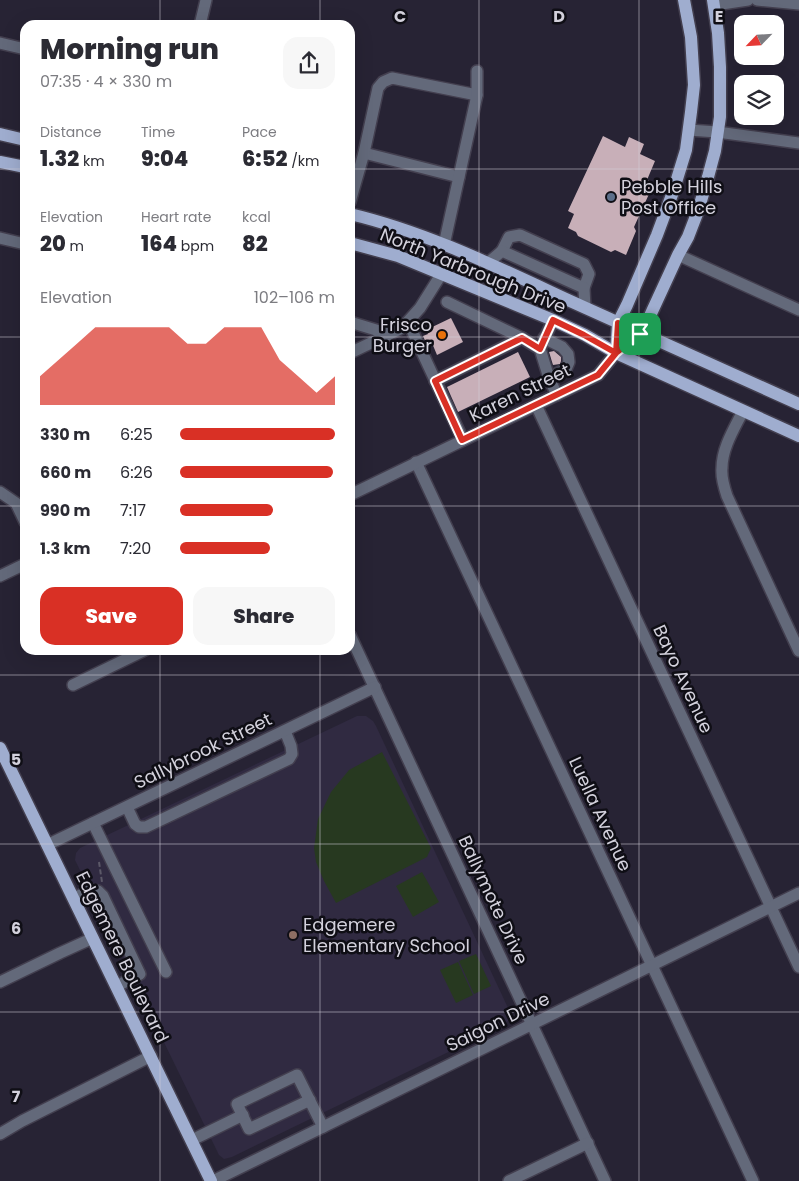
<!DOCTYPE html>
<html lang="en">
<head>
<meta charset="utf-8">
<style>
	:root { --surface:#fff; --page:#f7f7f7; --text:#2b2b33; --muted:#7c7c81; --accent:#d93025 }
	body { margin:0; font-family:Poppins,sans-serif; background:var(--page); color:var(--text); height:100vh; display:flex; flex-direction:column; font-size:19px; white-space:nowrap }
	* { box-sizing:border-box; margin:0 }
	p { font-size:16px; color:var(--muted) }
	.icon { flex:none; width:28px; height:28px; fill:none; stroke:currentColor; stroke-width:2; stroke-linecap:round; stroke-linejoin:round }
	.map { position:relative; flex:1; overflow:hidden }
	.side { position:absolute; left:20px; top:20px; width:335px; height:635px; display:flex; flex-direction:column; background:var(--surface); border-radius:15px; box-shadow:0 5px 20px #0002 }
	.side>* { flex:none }
	.needle { width:32px; rotate:245deg }
	.fabs { position:absolute; left:734px; top:15px; display:grid; gap:10px }
	.fabs a { display:grid; place-items:center; width:50px; height:50px; border-radius:10px; background:var(--surface); box-shadow:0 5px 20px #0002; font-size:25px }
	.pin { position:absolute; display:grid; place-items:center; width:42px; height:42px; color:#fff; margin:-21px; border-radius:10px; box-shadow:0 2px 8px #0006 }
	.round { display:grid; place-items:center; flex:none; width:52px; height:52px; border-radius:15px; background:var(--page) }
	.headline { display:flex; align-items:center; justify-content:space-between; height:85px; padding:0 20px }
	h1 { font-size:28px; font-weight:800; line-height:38px }
	.metrics { display:grid; grid-template-columns:repeat(3,1fr); gap:8px; height:85px; padding:5px 20px }
	.metrics div { display:grid; align-content:center }
	.metrics b { font-size:21px; font-weight:800 }
	.metrics small { font-size:14px; font-weight:400 }
	.metrics p { font-size:14px }
	.chart { height:140px; padding:10px 20px }
	.chart p { display:flex; justify-content:space-between }
	.chart svg { width:100%; height:90px; margin-top:5px; fill:var(--accent); opacity:.7 }
	.cta { display:flex; gap:10px; margin-top:auto; padding:10px 20px }
	.cta a { flex:1; height:58px; border-radius:15px; background:var(--accent); color:#fff; font-size:20px; font-weight:800; line-height:58px; text-align:center }
	.cta a+a { background:var(--page); color:var(--text) }
	ul { padding:0 20px; list-style:none; font-size:16px }
	li { display:grid; grid-template-columns:80px 60px 1fr; align-items:center; height:38px }
	li i { height:12px; border-radius:6px; background:var(--accent) }
	.map>svg:first-child { display:block }
</style>
</head>
<body>
<div class="map">
<svg width="799" height="1181" viewBox="0 0 799 1181">
	<rect width="100%" height="100%" fill="#272334"/>
	<polygon fill="#302a41" points="357,716 366,716 373,721 376,726 509,1010 510,1017 508,1021 502,1026 232,1157 224,1159 219,1155 75,860 76,853 80,848"/>
	<g fill="#273920">
		<polygon points="382,752 431,848 427,857 336,903 324,881 316,862 314,848 318,819 331,792 349,770"/>
		<polygon points="422,872 439,902 413,917 396,886"/>
		<polygon points="476,954 491,986 474,994 459,961"/>
		<polygon points="458,962 473,995 456,1003 440,970"/>
	</g>
	<g fill="#c8afb8">
		<polygon points="603,136 625,147 629,137 644,144 640,154 655,161 647,180 654,183 634,227 636,231 626,255 615,250 611,252 578,236 576,232 568,228 574,214 568,211"/>
		<polygon points="451,318 463,342 437,355 432,343 427,345 423,336 428,334 426,330"/>
		<polygon points="554,351 561,357 561,361 560,364 553,365 549,352"/>
		<polygon points="518,352 530,377 458,412 447,387"/>
	</g>
	<g fill="none" stroke-linecap="round" stroke-linejoin="round">
		<defs>
			<g id="minor">
				<polyline points="757,0 799,4"/>
				<polyline points="715,5 748,0"/>
				<polyline points="200,25 206,0"/>
				<polyline points="0,43 25,49"/>
				<polyline points="689,130 717,132 799,143"/>
				<polyline points="364,153 459,177"/>
				<polyline points="350,202 364,153 378,88 383,82 392,78 477,95"/>
				<polyline points="0,238 25,244"/>
				<polyline points="444,245 477,95 477,71"/>
				<polyline points="502,251 509,237 520,235 584,264 589,274 584,288"/>
				<polyline points="678,255 799,310"/>
				<polyline points="488,263 502,251 584,288 585,308"/>
				<polyline points="447,302 522,338 540,349"/>
				<polyline points="553,320 540,349 549,378 557,395"/>
				<polyline points="350,322 389,334"/>
				<polyline points="408,322 463,440"/>
				<polyline points="544,338 562,347 568,354 569,362 566,369 549,378"/>
				<polyline points="350,353 402,328 420,308 442,273"/>
				<polyline points="435,381 522,338"/>
				<polyline points="536,405 799,967"/>
				<path d="M 743,411 C 734,429 722,448 722,468 C 721,477 724,487 727,496 L 799,651"/>
				<polyline points="416,462 753,1181"/>
				<polyline points="0,492 16,503 25,522"/>
				<polyline points="350,495 598,375 616,353"/>
				<polyline points="0,576 25,564"/>
				<polyline points="350,635 605,1181"/>
				<polyline points="73,685 145,650"/>
				<polyline points="127,807 135,824 139,827 146,827 289,759 292,754 291,746 285,731"/>
				<polyline points="93,823 166,972"/>
				<polyline points="47,845 375,687"/>
				<polyline points="74,898 91,890 98,891 103,896 140,974 117,986"/>
				<polyline points="0,982 60,953 93,938"/>
				<polyline points="310,1100 249,1129 237,1104 297,1075 323,1127"/>
				<polyline points="0,1134 22,1121 151,1056"/>
				<polyline points="192,1140 243,1115"/>
				<polyline points="213,1181 799,893"/>
				<polyline points="509,1181 588,1143"/>
			</g>
			<g id="major">
				<polyline points="0,134 25,140"/>
				<polyline points="0,162 25,167"/>
				<path d="M 350,214 C 426,232 497,267 568,300 C 645,335 722,370 799,404"/>
				<polyline points="350,243 398,256 553,320 585,335 616,353 799,436"/>
				<polyline points="616,353 640,334 649,318 678,255 688,237 698,211 708,177 715,151 720,117 720,67 718,33 713,0"/>
				<polyline points="616,353 618,323 627,305 657,235 673,192 686,150 691,112 694,85 691,37 684,0"/>
				<polyline points="0,748 211,1181"/>
			</g>
		</defs>
		<use href="#minor" stroke="#433f4f" stroke-width="14"/>
		<use href="#major" stroke="#433f4f" stroke-width="15"/>
		<polyline stroke="#5c5968" stroke-width="2" stroke-dasharray="5 2.5" stroke-linecap="butt" points="99,862 102,882"/>
		<use href="#minor" stroke="#63697a" stroke-width="11"/>
		<use href="#major" stroke="#9fadcf" stroke-width="12"/>
	</g>
	<g fill="none" stroke-linecap="round" stroke-linejoin="round">
		<defs>
			<polyline id="route" points="640,334 616,353 584,335 553,320 540,349 522,338 435,381 462,440 598,375 616,353 618,323 640,334"/>
		</defs>
		<use href="#route" stroke="#fff" stroke-width="10"/>
		<use href="#route" stroke="#d93025" stroke-width="6"/>
	</g>
	<path fill="none" stroke="#d3d1dc" stroke-width="1" stroke-opacity="0.55" d="M 160,0 L 160,25M 320,0 L 320,25M 479,0 L 479,1181M 639,0 L 639,1181M 0,169 L 25,169M 350,169 L 799,169M 0,337 L 25,337M 350,337 L 799,337M 0,506 L 25,506M 350,506 L 799,506M 160,650 L 160,1181M 320,650 L 320,1181M 0,675 L 799,675M 0,844 L 799,844M 0,1012 L 799,1012"/>
	<circle fill="#5c6f8a" stroke="#0f0e15" stroke-width="2" cx="611" cy="197" r="5"/>
	<circle fill="#e8710a" stroke="#0f0e15" stroke-width="2" cx="442" cy="335" r="5"/>
	<circle fill="#8d6e63" stroke="#0f0e15" stroke-width="2" cx="293" cy="935" r="5"/>
	<g text-anchor="middle" stroke-width="5" stroke-linejoin="round" paint-order="stroke">
		<g font-size="18" fill="#d3d1dc" stroke="#0f0e15" text-anchor="start">
			<text x="621" y="193">Pebble Hills<tspan x="621" dy="21">Post Office</tspan></text>
			<text x="432" y="331" text-anchor="end">Frisco<tspan x="432" dy="21">Burger</tspan></text>
			<text x="303" y="931">Edgemere<tspan x="303" dy="21">Elementary School</tspan></text>
		</g>
		<g font-size="18" fill="#d3d1dc" stroke="#0f0e15">
			<text transform="translate(473 271) rotate(22)" y="6">North Yarbrough Drive</text>
			<text transform="translate(520 393) rotate(-26)" y="6">Karen Street</text>
			<text transform="translate(683 679) rotate(65)" y="6">Bayo Avenue</text>
			<text transform="translate(203 751) rotate(-26)" y="6">Sallybrook Street</text>
			<text transform="translate(600 814) rotate(65)" y="6">Luella Avenue</text>
			<text transform="translate(493 900) rotate(65)" y="6">Ballymote Drive</text>
			<text transform="translate(122 957) rotate(64)" y="6">Edgemere Boulevard</text>
			<text transform="translate(498 1022) rotate(-26)" y="6">Saigon Drive</text>
		</g>
	</g>
	<g font-size="16" text-anchor="middle" font-weight="bold" fill="#d3d1dc" stroke="#0f0e15" stroke-width="5" stroke-linejoin="round" paint-order="stroke">
		<text x="400" y="22">C</text>
		<text x="559" y="22">D</text>
		<text x="719" y="22">E</text>
		<text x="16" y="765">5</text>
		<text x="16" y="934">6</text>
		<text x="16" y="1102">7</text>
	</g>
</svg>
<div class="fabs">
<a><svg class="needle" viewBox="-14 -14 28 28"><path d="M0-13l5 13h-10z" fill="#e53935"/><path d="M0 13l5-13h-10z" fill="#7c7c81"/></svg></a>
<a><svg class="icon" aria-label="layers" viewBox="0 0 24 24"><path d="M12 4l9 5-9 5-9-5zM3 14l9 5 9-5"/></svg></a>
</div>
<div class="pin" style="left:640px;top:334px;background:#1e9e55"><svg class="icon" aria-label="arrive" viewBox="0 0 24 24"><path d="M6 21V4h12l-3 4 3 4H6"/></svg></div>
<section class="side">
<div class="headline"><div><h1>Morning run</h1><p>07:35 · 4 × 330 m</p></div><a class="round"><svg class="icon" aria-label="share" viewBox="0 0 24 24"><path d="M12 15V3M7 8l5-5 5 5M5 13v7h14v-7"/></svg></a></div>
<div class="metrics">
<div><p>Distance</p><b>1.32<small> km</small></b></div>
<div><p>Time</p><b>9:04</b></div>
<div><p>Pace</p><b>6:52<small> /km</small></b></div>
</div>
<div class="metrics">
<div><p>Elevation</p><b>20<small> m</small></b></div>
<div><p>Heart rate</p><b>164<small> bpm</small></b></div>
<div><p>kcal</p><b>82</b></div>
</div>
<div class="chart"><p><span>Elevation</span>102–106 m</p>
<svg viewBox="0 0 160 44" preserveAspectRatio="none"><path d="M0 44V30L10 22L20 14L30 6L40 6L50 6L60 6L70 6L80 14L90 14L100 6L110 6L120 6L130 22L140 30L150 38L160 30V44z"/></svg>
</div>
<ul>
<li><b>330 m</b>6:25<i style="width:100%"></i></li>
<li><b>660 m</b>6:26<i style="width:99%"></i></li>
<li><b>990 m</b>7:17<i style="width:60%"></i></li>
<li><b>1.3 km</b>7:20<i style="width:58%"></i></li>
</ul>
<div class="cta"><a>Save</a><a>Share</a></div>
</section>
</div>
</body>
</html>
